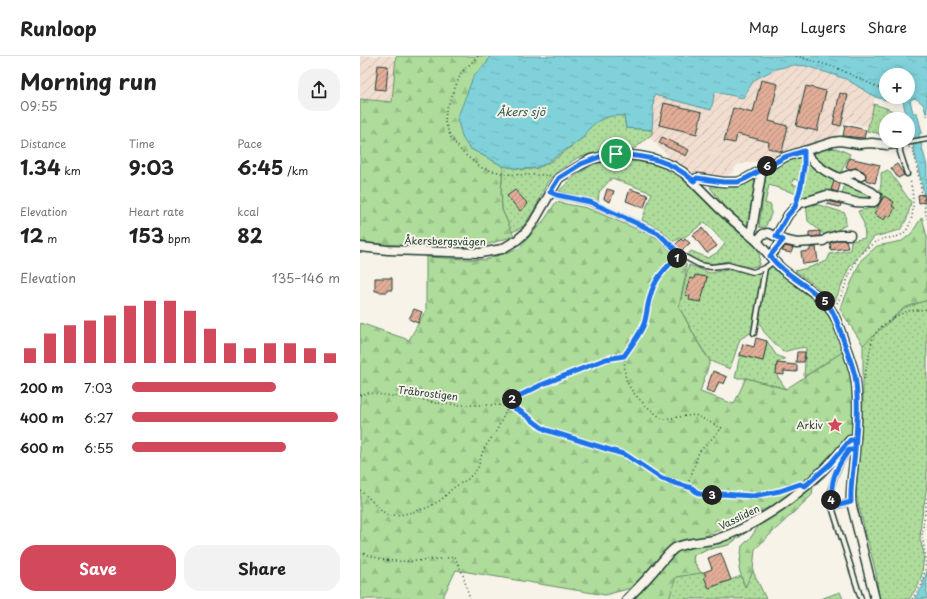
<!DOCTYPE html>
<html lang="en">
<head>
<meta charset="utf-8">
<style>
	:root { --surface:#fff; --page:#f2f2f2; --text:#222; --muted:#767676; --line:#e0e0e0; --accent:#d1495b }
	body { margin:0; font-family:"Playpen Sans",sans-serif; background:var(--page); color:var(--text); height:100vh; display:flex; flex-direction:column; font-size:15px; white-space:nowrap }
	* { box-sizing:border-box; margin:0 }
	p { font-size:13px; color:var(--muted) }
	.icon { flex:none; width:22px; height:22px; fill:none; stroke:currentColor; stroke-width:2; stroke-linecap:round; stroke-linejoin:round }
	.map { position:relative; flex:1; overflow:hidden }
	.details { display:flex; flex-direction:column; background:var(--surface); width:360px }
	.details>* { flex:none }
	.controls { position:absolute; left:519px; top:12px; display:grid; gap:8px }
	.controls a { display:grid; place-items:center; width:36px; height:36px; border-radius:50%; background:var(--surface); box-shadow:0 2px 10px #0003; font-size:20px }
	.pin { position:absolute; display:grid; place-items:center; width:34px; height:34px; color:#fff; margin:-17px; border:2px solid #fff; border-radius:50%; box-shadow:0 1px 4px #0007 }
	.km { position:absolute; width:20px; height:20px; margin:-10px; border-radius:50%; background:#222; color:#fff; font-size:11px; line-height:20px; text-align:center }
	.round { display:grid; place-items:center; flex:none; width:42px; height:42px; border-radius:16px; background:var(--page) }
	.head { display:flex; align-items:center; justify-content:space-between; height:68px; padding:0 20px }
	h1 { font-size:22px; font-weight:700; line-height:30px }
	.metrics { display:grid; grid-template-columns:repeat(3,1fr); gap:6px; height:68px; padding:4px 20px }
	.metrics div { display:grid; align-content:center }
	.metrics b { font-size:20px; font-weight:700 }
	.metrics small { font-size:11px; font-weight:400 }
	.metrics p { font-size:11px }
	.chart { height:112px; padding:8px 20px }
	.chart p { display:flex; justify-content:space-between }
	.chart svg { width:100%; height:72px; margin-top:4px; stroke:var(--accent); stroke-width:6 }
	.primary-button { display:flex; gap:8px; margin-top:auto; padding:8px 20px }
	.primary-button a { flex:1; height:46px; border-radius:16px; background:var(--accent); color:#fff; font-size:16px; font-weight:700; line-height:46px; text-align:center }
	.primary-button a+a { background:var(--page); color:var(--text) }
	ul { padding:0 20px; list-style:none; font-size:13px }
	li { display:grid; grid-template-columns:64px 48px 1fr; align-items:center; height:30px }
	li i { height:10px; border-radius:5px; background:var(--accent) }
	header { display:flex; align-items:center; gap:24px; box-sizing:border-box; height:56px; padding:0 20px; background:var(--surface); border-bottom:1px solid var(--line) }
	header strong { font-size:19px }
	nav { display:flex; gap:22px; margin-inline-start:auto; font-size:14px }
	main { display:flex; flex:1; min-height:0 }
	.map>svg:first-child { display:block }
</style>
</head>
<body>
<header>
<strong>Runloop</strong>
<nav><a>Map</a><a>Layers</a><a>Share</a></nav>
</header>
<main>
<section class="details">
<div class="head"><div><h1>Morning run</h1><p>09:55</p></div><a class="round"><svg class="icon" aria-label="share" viewBox="0 0 24 24"><path d="M12 15V3M7 8l5-5 5 5M5 13v7h14v-7"/></svg></a></div>
<div class="metrics">
<div><p>Distance</p><b>1.34<small> km</small></b></div>
<div><p>Time</p><b>9:03</b></div>
<div><p>Pace</p><b>6:45<small> /km</small></b></div>
</div>
<div class="metrics">
<div><p>Elevation</p><b>12<small> m</small></b></div>
<div><p>Heart rate</p><b>153<small> bpm</small></b></div>
<div><p>kcal</p><b>82</b></div>
</div>
<div class="chart"><p><span>Elevation</span>135–146 m</p>
<svg viewBox="0 0 160 44" preserveAspectRatio="none"><path d="M5 44V35M15 44V26M25 44V21M35 44V18M45 44V15M55 44V9M65 44V6M75 44V6M85 44V12M95 44V23M105 44V32M115 44V35M125 44V32M135 44V32M145 44V35M155 44V38"/></svg>
</div>
<ul>
<li><b>200 m</b>7:03<i style="width:69%"></i></li>
<li><b>400 m</b>6:27<i style="width:99%"></i></li>
<li><b>600 m</b>6:55<i style="width:74%"></i></li>
</ul>
<div class="primary-button"><a>Save</a><a>Share</a></div>
</section>
<div class="map">
<svg width="567" height="543" viewBox="0 0 567 543">
	<defs>
		<pattern id="industrial-furrows" width="10" height="10" patternUnits="userSpaceOnUse"><rect width="10" height="10" fill="#f1ded0"/><path d="M-1 1l2-2M0 10L10 0M9 11l2-2" fill="none" stroke="#cebfb3"/></pattern>
		<pattern id="green-dots" width="8" height="8" patternUnits="userSpaceOnUse"><rect width="8" height="8" fill="#aedc9b"/><path d="M2 2h.1M6 6h.1" fill="none" stroke="#95be86" stroke-width="1.8" stroke-linecap="round"/></pattern>
		<pattern id="forest-firs" width="22" height="20" patternUnits="userSpaceOnUse"><rect width="22" height="20" fill="#aedc9b"/><path d="M5 1l3.5 6h-7zM16 11l3.5 6h-7z" fill="#95be86"/></pattern>
		<pattern id="water-ripples" width="26" height="14" patternUnits="userSpaceOnUse"><rect width="26" height="14" fill="#80d1d9"/><path d="M2 4q2-2 4 0t4 0M15 11q2-2 4 0t4 0" fill="none" stroke="#6eb4bb"/></pattern>
		<pattern id="building-hatch" width="6" height="6" patternUnits="userSpaceOnUse"><rect width="6" height="6" fill="#e2ad97"/><path d="M-1 1l2-2M0 6l6-6M5 7l2-2" fill="none" stroke="#b78e7c"/></pattern>
	</defs>
	<rect width="100%" height="100%" fill="#f7f3e8"/>
	<filter id="ink" filterUnits="userSpaceOnUse"><feTurbulence type="fractalNoise" baseFrequency=".025" numOctaves="2"/><feDisplacementMap in="SourceGraphic" scale="8" xChannelSelector="R" yChannelSelector="G"/><feConvolveMatrix kernelMatrix="1 2 1 2 8 2 1 2 1" color-interpolation-filters="sRGB"/></filter>
	<g filter="url(#ink)">
		<g fill="url(#industrial-furrows)">
			<polygon points="0,0 36,0 33,46 0,43"/>
			<polygon points="434,9 446,10 474,19 486,23 515,41 508,71 486,66 477,80 411,102 377,109 373,116 363,122 334,120 312,104 289,81 292,78 292,74 293,39 351,54 355,36 383,42 394,24 415,13"/>
		</g>
		<g fill="url(#green-dots)" stroke="#668c68">
			<polygon points="514,48 526,52 540,58 541,63 526,63 526,82 517,77 507,75"/>
			<path d="M 254,59 L 264,60 L 266,72 L 292,74 L 292,78 L 274,93 L 243,95 L 217,102 L 197,116 L 188,125 L 176,151 L 163,171 L 152,176 L 142,154 L 141,135 L 143,110 C 154,112 166,115 177,112 C 193,107 210,91 224,81 C 228,68 242,62 254,59 Z"/>
			<path d="M 468,92 L 479,93 L 490,98 L 480,118 C 464,112 459,111 451,95 Z"/>
			<polygon points="441,99 443,112 440,125 433,123 432,128 439,130 437,138 409,129 405,147 411,149 411,158 405,172 399,171 406,117 423,106"/>
			<path d="M 260,104 C 271,105 283,106 294,109 C 328,119 343,143 368,167 C 378,177 390,184 400,195 L 399,209 C 385,215 381,207 369,205 C 366,205 362,206 359,207 C 345,209 341,208 329,201 L 329,197 L 331,195 L 348,202 L 358,196 L 365,188 L 345,166 L 326,180 L 312,186 L 303,175 L 282,164 L 292,137 L 252,122 L 239,136 L 238,146 L 199,135 L 215,120 L 234,108 Z"/>
			<polygon points="451,107 475,123 471,135 441,141 447,109"/>
			<path d="M 528,114 L 551,146 L 547,163 L 540,174 L 514,181 L 489,212 L 474,247 L 455,229 L 435,215 L 451,211 L 467,205 L 470,198 L 490,194 L 491,185 L 505,182 L 504,168 L 498,155 L 511,152 C 519,139 522,133 521,117 Z"/>
			<polygon points="398,123 389,173 367,154 350,131 375,130"/>
			<polygon points="485,128 514,140 511,145 505,144 482,138"/>
			<polygon points="446,148 459,149 485,157 486,169 466,180 448,165"/>
			<polygon points="329,209 350,217 368,214 402,218 392,276 380,283 370,313 350,305 338,286 319,251"/>
			<polygon points="412,210 453,240 468,256 484,295 444,321 446,291 434,293 423,296 404,276 399,266 406,214"/>
			<polygon points="567,244 567,430 561,466 560,483 564,498 562,518 558,530 549,543 519,543 516,517 496,439 503,347 503,289 514,269 544,252"/>
			<polygon points="407,285 416,299 425,303 417,307 416,318 426,333 386,322 375,322 380,299 403,305"/>
			<polygon points="388,475 368,489 345,494 334,499 333,504 341,517 344,516 346,520 344,521 349,532 381,520 385,530 393,515 406,543 273,543 319,494"/>
			<polygon points="480,536 483,543 460,543"/>
		</g>
		<g fill="url(#forest-firs)" stroke="#668c68">
			<polygon points="36,0 130,0 127,7 123,12 109,92 143,110 141,135 142,154 154,180 129,188 106,190 66,191 7,187 0,186 0,43 32,46"/>
			<polygon points="196,146 227,152 300,183 326,208 326,216 319,251 340,290 350,305 340,336 374,348 386,322 426,333 484,295 492,322 493,359 492,376 488,382 456,416 421,446 343,481 327,483 312,489 275,531 245,539 96,514 82,543 0,543 0,267 49,284 66,254 66,201 125,204 159,192 185,163"/>
			<polygon points="562,161 567,181 567,244 544,252 503,289 480,253 501,204 517,190 542,185 551,178"/>
			<polygon points="447,431 453,431 452,439 395,493 393,515 385,531 379,513 382,490 391,481 402,465"/>
			<polygon points="384,474 388,475 368,489 345,494 334,499 333,504 341,517 316,521 309,543 273,543 319,494"/>
		</g>
		<g fill="url(#water-ripples)" stroke="#599697">
			<path d="M 130,0 L 567,0 L 567,60 L 563,48 L 555,42 L 550,44 L 553,57 L 557,57 L 562,77 L 559,77 L 559,80 L 567,110 L 567,151 L 542,41 L 548,41 L 548,19 L 526,19 L 526,41 L 534,41 L 530,45 L 515,41 L 486,23 L 474,19 L 446,10 L 434,9 L 415,13 L 394,24 L 383,42 L 355,36 L 351,54 L 294,39 L 292,74 L 266,72 L 264,60 C 250,59 241,61 231,71 C 228,74 225,76 224,81 L 188,106 L 176,112 L 161,113 L 143,110 L 109,92 L 103,83 L 97,63 L 114,19 L 127,7 Z"/>
			<polygon points="567,515 567,543 554,543 562,532"/>
		</g>
		<g fill="url(#building-hatch)" stroke="#1f3d34">
			<polygon points="18,9 28,10 26,34 15,33"/>
			<polygon points="401,24 418,28 409,65 428,70 422,96 408,92 409,86 377,78 375,87 364,85 373,52 393,57"/>
			<polygon points="446,30 466,35 457,75 436,70"/>
			<polygon points="480,37 488,39 481,70 473,68"/>
			<polygon points="304,47 342,56 337,78 299,69"/>
			<polygon points="485,69 506,74 504,82 483,80"/>
			<polygon points="302,81 329,94 326,100 299,87"/>
			<polygon points="489,102 520,109 515,127 505,124 506,119 503,115 496,112 490,113 486,112"/>
			<polygon points="537,108 544,119 538,122 531,112"/>
			<polygon points="474,125 480,128 478,136 471,134"/>
			<polygon points="247,133 254,135 250,146 244,143"/>
			<polygon points="270,133 288,139 284,152 266,145"/>
			<polygon points="155,134 168,148 160,155 147,140"/>
			<polygon points="564,138 565,146 559,147 558,139"/>
			<polygon points="524,140 534,146 532,150 535,152 530,161 527,159 524,164 514,158"/>
			<polygon points="468,145 481,148 480,151 467,148"/>
			<polygon points="342,172 357,190 347,197 333,179"/>
			<polygon points="460,175 460,180 449,181 449,176"/>
			<polygon points="321,183 323,185 325,183 330,187 321,195 315,189"/>
			<polygon points="479,184 486,184 488,192 471,194 470,187"/>
			<polygon points="425,190 433,192 431,197 422,195"/>
			<polygon points="456,191 458,206 443,208 441,196 450,195 450,192"/>
			<polygon points="335,219 347,221 341,246 329,244 330,240 325,239 330,222 334,223"/>
			<polygon points="15,222 32,222 32,234 27,234 27,236 18,236 18,235 15,235"/>
			<polygon points="54,253 62,256 58,267 49,263"/>
			<polygon points="396,282 407,285 403,305 380,299 383,288 394,291"/>
			<polygon points="437,296 445,296 444,306 436,306"/>
			<polygon points="417,307 437,309 437,316 424,315 424,319 416,318"/>
			<polygon points="353,315 367,321 364,328 359,326 354,337 346,334"/>
			<polygon points="361,497 371,524 349,532 344,521 346,520 344,516 352,513 348,502"/>
		</g>
		<g fill="none" stroke-linecap="round" stroke-linejoin="round">
			<defs>
				<g id="lane">
					<polyline points="547,118 540,96 540,88 567,83"/>
					<polyline points="191,136 197,139 229,146 298,177 319,198 340,209 351,211 368,209 393,216 405,212"/>
					<polyline points="394,277 405,212 414,205"/>
					<polyline points="495,393 489,394 481,406 475,419 471,433 472,451 501,543"/>
					<polyline points="472,451 491,446"/>
				</g>
				<g id="street">
					<polyline points="480,122 495,117 501,120"/>
					<polyline points="334,125 337,122 363,126 378,126 385,123 425,101 473,86 480,85 499,88 512,87 527,89 540,88"/>
					<polyline points="391,179 402,113"/>
					<path d="M 416,180 L 428,159 L 435,151 L 441,147 L 467,139 L 495,146 L 512,147 L 515,145 L 517,140 L 512,136 C 486,123 462,120 444,95"/>
					<polyline points="397,185 403,178 408,177 423,184 437,187 463,185 468,182 478,179 490,179"/>
					<path d="M 0,191 L 28,194 L 120,197 L 126,196 L 142,193 L 157,184 L 165,177 L 173,167 L 199,122 L 231,103 L 257,98 L 279,100 L 294,103 L 311,109 L 323,116 L 361,154 L 397,185 L 414,205 L 422,213 L 463,244 C 474,255 478,268 483,282 C 487,295 492,307 495,320 C 499,344 497,370 495,394 C 494,411 490,428 491,446 L 515,543"/>
					<polyline points="410,200 423,184"/>
					<path d="M 267,543 C 277,533 287,523 296,512 C 302,506 308,497 315,492 C 328,485 343,487 357,483 C 409,465 456,427 490,384 L 495,385"/>
				</g>
			</defs>
			<use href="#lane" stroke="#1f3d34" stroke-width="7"/>
			<use href="#street" stroke="#1f3d34" stroke-width="11"/>
			<g stroke="#1f3d34" stroke-width="1.5" stroke-dasharray="1 3" stroke-linecap="butt">
				<polyline points="118,0 101,17 86,54 85,66 91,82 103,97 120,111 125,113 146,118 161,119 181,119 192,120"/>
				<polyline points="436,0 477,12 526,35"/>
				<polyline points="399,16 401,13"/>
				<polyline points="549,91 550,93 553,93 567,163"/>
				<polyline points="438,140 444,108"/>
				<path d="M 316,203 C 304,212 294,226 290,241 C 287,250 287,259 284,268 C 279,280 271,290 264,300 C 265,307 264,316 266,323 C 271,339 289,352 302,363 L 335,359 L 362,372 L 339,396 L 327,431"/>
				<path d="M 477,247 C 486,233 490,210 501,198 C 508,190 517,184 527,182 C 531,182 535,181 539,180 C 557,172 554,139 550,124"/>
				<path d="M 504,323 L 513,281 C 519,270 536,259 548,255 C 554,254 561,254 567,253"/>
				<polyline points="0,339 8,337 64,344 75,347 99,349 138,349 155,351 176,369 186,374 266,399 302,423 332,433 339,438 354,439 361,438 393,440 420,435 431,432"/>
				<polyline points="0,434 28,460 45,458 67,452 81,444 93,432 108,423 118,412 123,394 137,374 151,344 181,329 232,308 246,303 264,300"/>
				<path d="M 0,497 C 7,498 14,501 21,503 C 42,508 73,504 95,501 L 103,519 L 110,543"/>
				<polyline points="552,543 561,530 565,515 566,503 562,479 567,442"/>
			</g>
			<use href="#lane" stroke="#f7f3e8" stroke-width="4"/>
			<use href="#street" stroke="#f7f3e8" stroke-width="8"/>
		</g>
	</g>
	<g fill="none" stroke-linecap="round" stroke-linejoin="round" filter="url(#ink)">
		<defs>
			<path id="route" d="M 256,98 L 242,100 L 221,108 L 199,122 L 190,136 L 197,139 L 230,146 L 298,177 L 321,199 C 306,210 294,223 290,241 C 287,250 287,259 284,268 C 279,280 271,290 264,300 L 246,303 L 181,329 L 151,344 L 148,350 C 161,352 173,367 186,374 L 266,399 L 302,423 L 332,432 L 339,438 L 354,439 L 361,438 L 393,440 L 420,435 L 440,428 L 445,430 L 470,408 L 490,384 L 495,384 L 495,394 L 489,394 C 474,414 470,426 472,451 L 491,446 C 490,428 494,411 495,394 C 497,370 499,344 495,320 C 492,307 487,295 483,283 C 479,272 476,258 468,249 C 451,230 425,220 410,200 L 423,184 L 416,180 L 428,159 L 435,151 L 441,130 L 444,111 L 444,95 L 425,101 L 385,123 L 378,126 L 363,126 L 337,122 L 334,125 C 310,104 288,100 256,98"/>
		</defs>
		<use href="#route" stroke="#fff" stroke-width="8"/>
		<use href="#route" stroke="#1a73e8" stroke-width="5"/>
	</g>
	<defs>
		<symbol id="sight-bare" viewBox="-9 -9 18 18"><path d="M0-6L1.8-2.2L6-1.7L2.9 1.2L3.7 5.4L0 3.3L-3.7 5.4L-2.9 1.2L-6-1.7L-1.8-2.2Z" fill="#d1495b" stroke="#f7f3e8" stroke-width="2.5" paint-order="stroke"/></symbol>
	</defs>
	<g fill-rule="evenodd">
		<use href="#sight-bare" x="464" y="358" width="22" height="22"/>
	</g>
	<g text-anchor="middle" stroke-width="4" stroke-linejoin="round" paint-order="stroke">
		<g font-size="10" fill="#1f3d34" stroke="#f7f3e8">
			<text transform="translate(85 185) rotate(1)" y="4">Åkersbergsvägen</text>
			<text transform="translate(68 337) rotate(7)" y="4">Träbrostigen</text>
			<text transform="translate(379 461) rotate(-26)" y="4">Vassliden</text>
		</g>
		<g font-size="10" fill="#1f3d34" stroke="#f7f3e8" text-anchor="end">
			<text x="463" y="373">Arkiv</text>
		</g>
		<g font-size="11" font-style="italic" fill="#325b55" stroke="#f7f3e8">
			<text x="161" y="60">Åkers sjö</text>
		</g>
	</g>
</svg>
<div class="controls">
<a>+</a>
<a>−</a>
</div>
<div class="pin" style="left:256px;top:98px;background:#1e9e55"><svg class="icon" aria-label="arrive" viewBox="0 0 24 24"><path d="M6 21V4h12l-3 4 3 4H6"/></svg></div>
<b class="km" style="left:317px;top:202px">1</b>
<b class="km" style="left:152px;top:343px">2</b>
<b class="km" style="left:352px;top:439px">3</b>
<b class="km" style="left:471px;top:444px">4</b>
<b class="km" style="left:465px;top:245px">5</b>
<b class="km" style="left:407px;top:110px">6</b>
</div>
</main>
</body>
</html>
